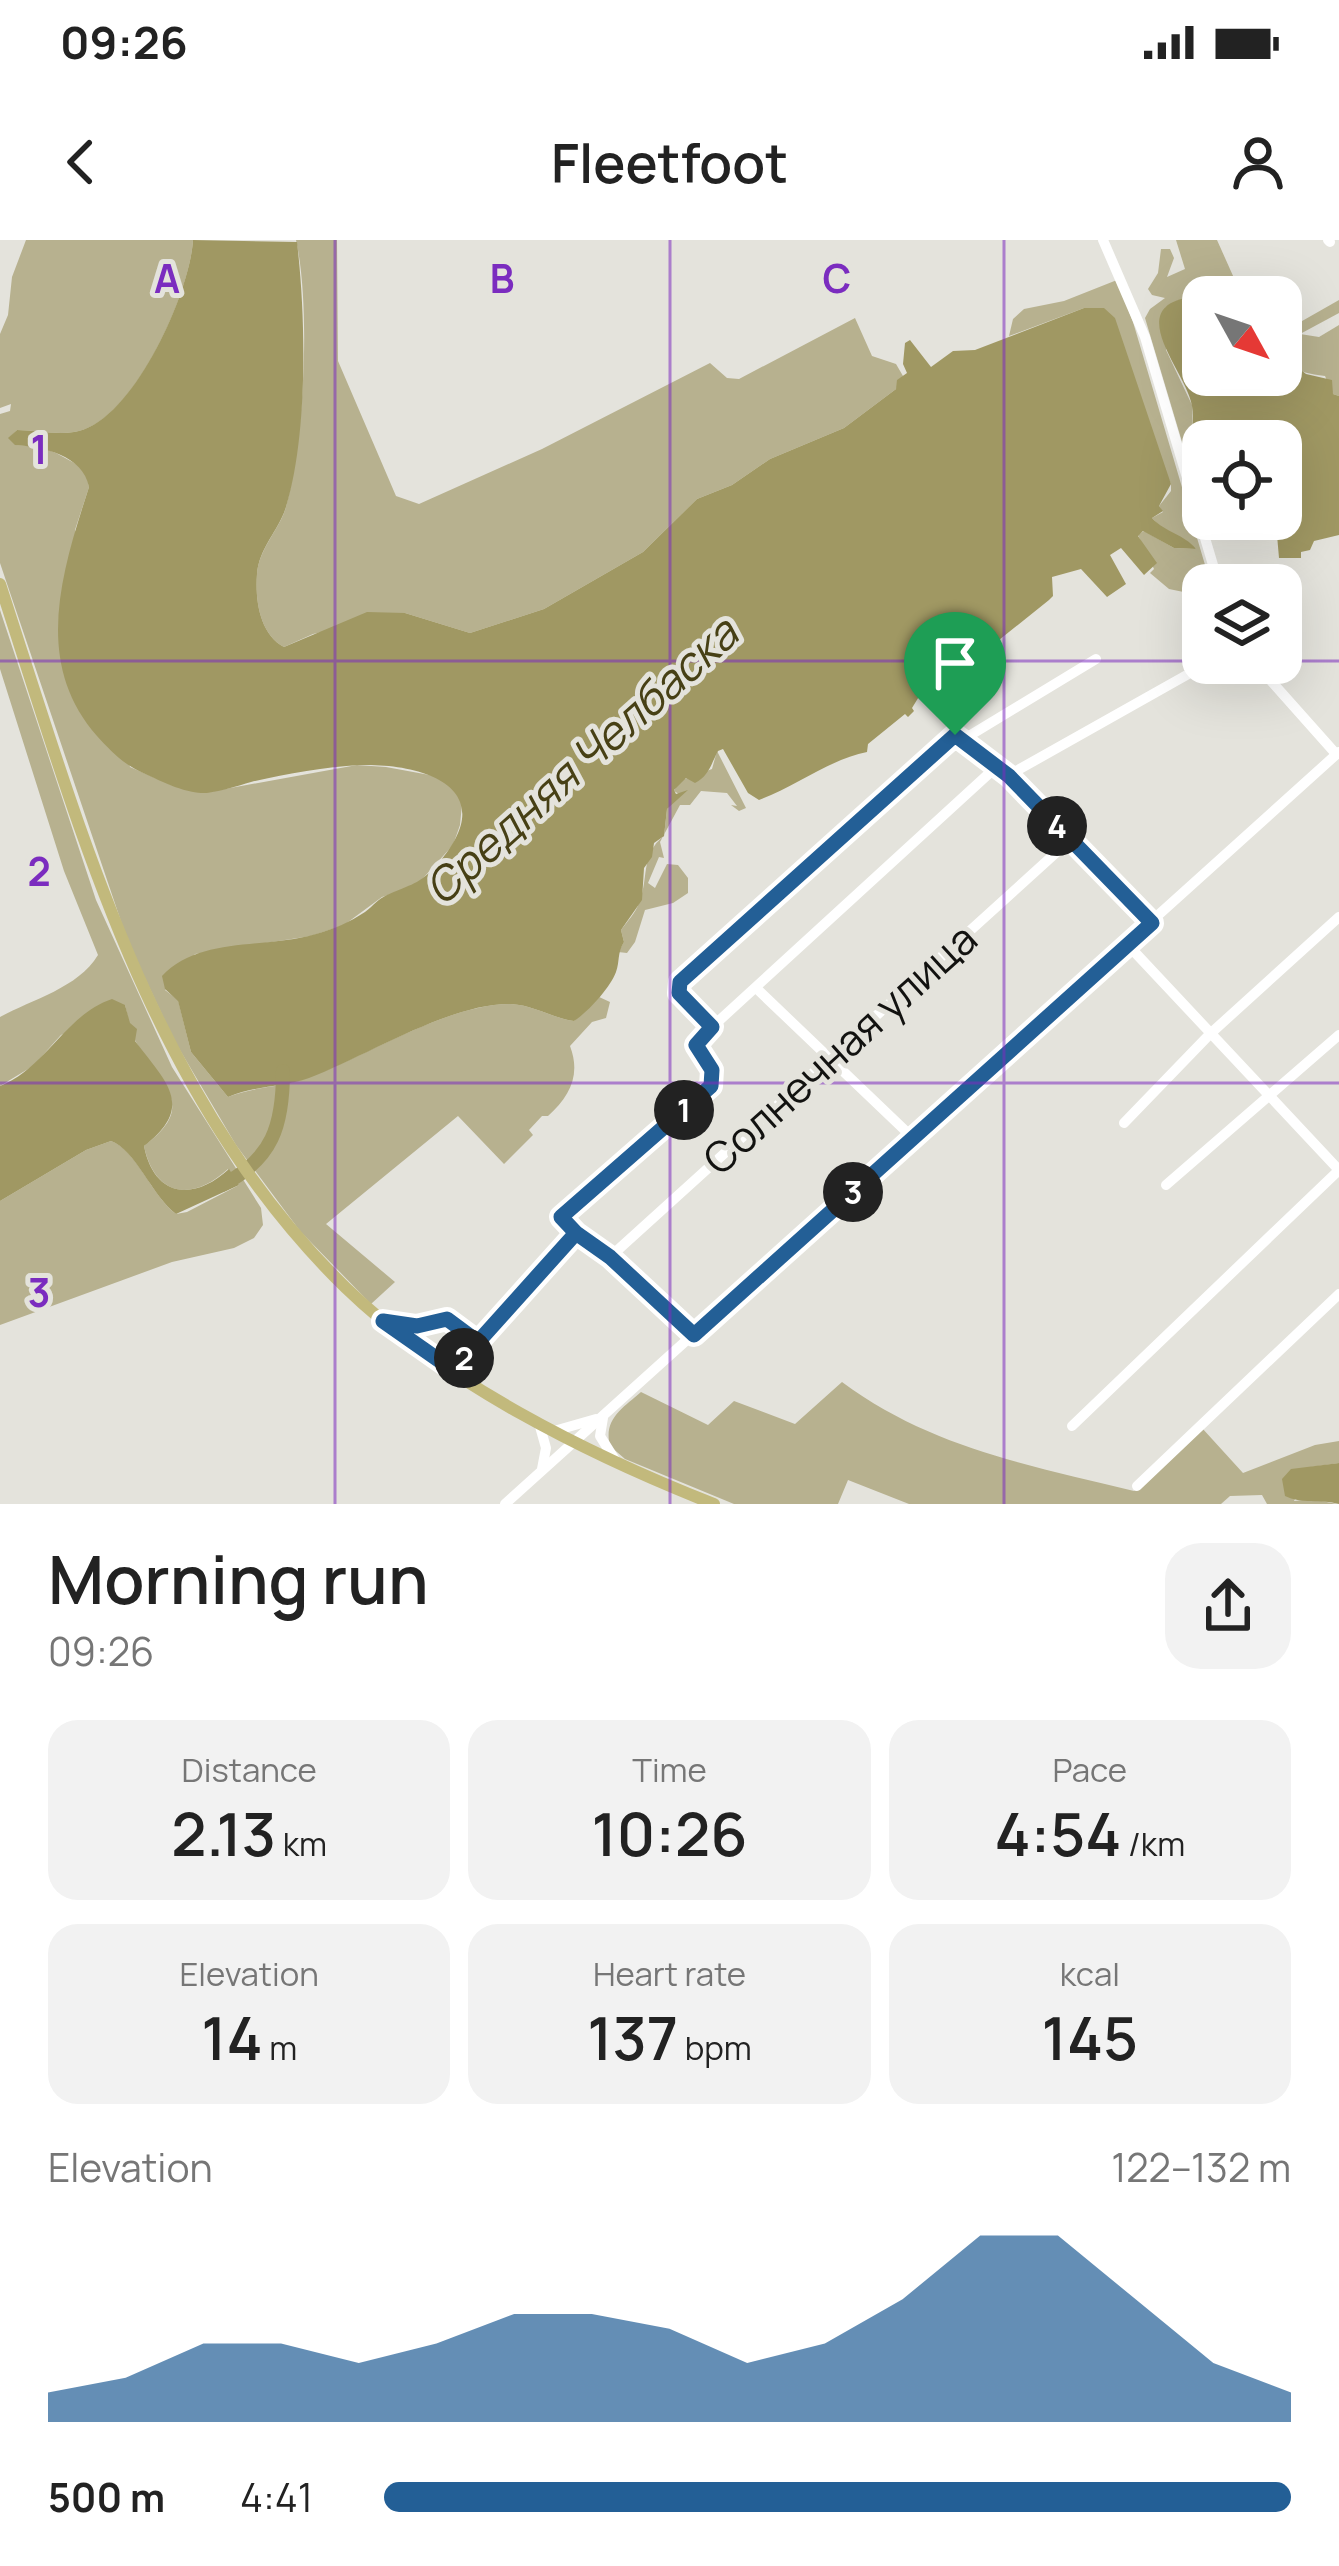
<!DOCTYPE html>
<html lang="en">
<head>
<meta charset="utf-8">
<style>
	:root { --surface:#fff; --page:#f2f2f2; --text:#222; --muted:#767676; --accent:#235f96 }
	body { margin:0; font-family:Manrope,sans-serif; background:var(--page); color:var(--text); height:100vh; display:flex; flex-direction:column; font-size:45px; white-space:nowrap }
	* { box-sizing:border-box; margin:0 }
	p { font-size:39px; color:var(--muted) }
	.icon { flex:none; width:66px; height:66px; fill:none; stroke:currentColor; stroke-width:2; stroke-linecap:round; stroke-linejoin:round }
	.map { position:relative; height:1264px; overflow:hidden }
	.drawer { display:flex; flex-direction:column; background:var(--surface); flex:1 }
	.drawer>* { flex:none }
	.needle { width:78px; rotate:130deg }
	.tools { position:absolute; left:1182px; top:36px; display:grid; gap:24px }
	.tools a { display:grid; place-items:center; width:120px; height:120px; border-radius:24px; background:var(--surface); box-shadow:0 12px 48px #0002; font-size:60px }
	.pin { position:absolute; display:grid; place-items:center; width:102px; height:102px; color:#fff; margin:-123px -51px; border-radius:50% 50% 50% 0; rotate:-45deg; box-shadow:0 0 12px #0007 }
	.pin .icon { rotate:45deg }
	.km { position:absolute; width:60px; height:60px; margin:-30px; border-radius:50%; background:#222; color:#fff; font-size:33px; line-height:60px; text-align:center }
	.round { display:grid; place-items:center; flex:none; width:126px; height:126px; border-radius:36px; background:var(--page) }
	.headline { display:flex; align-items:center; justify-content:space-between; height:204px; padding:0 48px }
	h1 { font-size:66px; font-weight:600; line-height:90px }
	.metrics { display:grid; grid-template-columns:repeat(3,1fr); gap:18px; height:204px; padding:12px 48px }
	.metrics div { display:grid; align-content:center; border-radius:30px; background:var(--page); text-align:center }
	.metrics b { font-size:60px; font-weight:600 }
	.metrics small { font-size:33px; font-weight:400 }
	.metrics p { font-size:33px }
	.chart { height:336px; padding:24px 48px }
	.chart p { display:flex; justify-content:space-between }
	.chart svg { width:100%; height:216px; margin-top:12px; fill:var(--accent); opacity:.7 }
	ul { padding:0 48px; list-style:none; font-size:39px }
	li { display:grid; grid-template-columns:192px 144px 1fr; align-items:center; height:90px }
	li i { height:30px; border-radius:15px; background:var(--accent) }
	.status { display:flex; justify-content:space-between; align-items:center; height:84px; padding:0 60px; background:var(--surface); direction:ltr }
	.status svg { height:33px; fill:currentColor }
	header { display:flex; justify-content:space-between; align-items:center; height:156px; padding:0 48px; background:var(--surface); font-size:54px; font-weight:600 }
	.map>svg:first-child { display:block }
</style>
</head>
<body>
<div class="status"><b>09:26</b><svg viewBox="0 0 49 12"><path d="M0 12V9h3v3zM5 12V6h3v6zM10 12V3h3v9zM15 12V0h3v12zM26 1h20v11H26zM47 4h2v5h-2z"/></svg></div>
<header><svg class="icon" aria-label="back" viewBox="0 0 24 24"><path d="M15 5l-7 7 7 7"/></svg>Fleetfoot<svg class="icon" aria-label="person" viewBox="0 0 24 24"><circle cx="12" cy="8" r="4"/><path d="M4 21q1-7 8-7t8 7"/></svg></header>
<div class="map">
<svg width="1339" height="1264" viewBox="0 0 1339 1264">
	<rect width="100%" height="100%" fill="#e4e3dc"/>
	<g fill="#b7b18f">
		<path d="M 26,0 L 193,0 C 190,53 133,184 74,192 C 56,195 35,190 17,190 L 9,198 L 16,205 L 41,207 L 56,213 L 78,225 L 87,236 L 89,247 L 75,290 L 130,527 L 174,546 L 203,553 L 357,525 L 386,527 L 435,536 L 453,546 L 462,564 L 460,585 L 453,605 L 416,646 L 382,657 L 344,685 L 311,696 L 195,714 L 165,750 L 178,760 L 191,812 L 228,857 C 255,846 282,848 309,837 C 367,816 450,763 511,764 C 533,765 552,778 574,781 L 597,756 L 610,762 L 606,778 L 592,782 L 570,806 C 581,835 570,856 548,876 L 542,876 L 529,890 L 533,895 L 504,924 L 458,876 L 326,984 L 395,1042 L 371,1064 L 300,991 L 236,905 L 174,800 L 128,702 L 0,323 L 0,174 L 10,171 L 11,164 L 0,168 L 0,94 L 8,75 L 12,37 Z"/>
		<path d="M 296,0 L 337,0 L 338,121 L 396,256 L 419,264 L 542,209 L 710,123 L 727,138 L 739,139 L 855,78 L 872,116 L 896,124 L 903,136 L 896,149 L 844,188 L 770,219 L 732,245 L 697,259 L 643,312 L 544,369 L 470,393 L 405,373 L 313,394 L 284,407 C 260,394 255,361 257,334 C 259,308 280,289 286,267 C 304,199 311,68 296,0 Z"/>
		<path d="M 1176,0 L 1217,0 L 1238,47 L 1244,54 L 1260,57 L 1203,57 L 1203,61 C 1187,57 1178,58 1165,68 L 1166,110 L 1192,165 L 1192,205 L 1203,215 L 1203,272 L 1145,78 L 1150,69 L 1165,58 L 1152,55 L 1148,49 L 1158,33 L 1161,9 L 1170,9 L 1174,18 L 1167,37 L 1185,29 Z"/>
		<polygon points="1117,40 1133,82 1211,345 1203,345 1203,356 1169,349 1150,333 1154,329 1138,295 1144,291 1174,308 1196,309 1165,292 1152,278 1163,272 1159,266 1171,251 1171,244 1084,68 1009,96 1013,79 1024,69 1064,61"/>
		<path d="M 1339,60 L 1339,73 L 1300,94 L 1319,97 L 1339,85 L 1339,156 L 1333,154 L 1325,136 C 1295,133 1281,124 1281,93 Z"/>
		<path d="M 0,370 L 96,660 L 172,827 L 261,968 L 263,985 L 254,998 L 234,1008 L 172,1022 L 0,1085 L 0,961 L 86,910 L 111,901 C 136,909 151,955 176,974 L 187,972 L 239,945 L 228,929 C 192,962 155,957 144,906 C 199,865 161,846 136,802 C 130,792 128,777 125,765 L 61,795 L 33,826 L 0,846 L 0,777 C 33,759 78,748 98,715 L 64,631 L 0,429 Z"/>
		<path d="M 717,511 L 746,568 L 739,571 L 731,565 L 737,566 L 727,553 L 701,551 L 690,565 L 680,565 L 660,602 L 664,618 L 659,617 L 648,643 L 655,648 L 667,624 L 678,625 L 688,638 L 688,653 L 673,663 L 645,670 L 635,702 L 627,713 L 618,712 L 624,702 L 621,690 C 627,682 636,672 639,663 C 649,640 640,614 664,596 L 667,569 L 679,554 L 674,551 L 679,541 L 712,529 Z"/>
		<path d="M 842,1142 C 931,1208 1029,1225 1134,1251 L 1202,1188 L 1243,1233 L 1315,1205 L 1339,1201 L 1339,1223 L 1311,1227 L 1294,1261 L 1311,1259 L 1337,1264 L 1267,1264 L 1262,1255 L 1230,1256 L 1221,1264 L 909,1264 L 848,1240 L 838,1264 L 734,1264 L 625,1219 L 610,1206 C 603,1179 623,1168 641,1152 L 708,1185 L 734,1161 L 795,1184 Z"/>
	</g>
	<g fill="#a09863">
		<path d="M 193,0 L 297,2 C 306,79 308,194 286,267 C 279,290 259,308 257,334 C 255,361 260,394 284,407 L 367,372 L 405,373 L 470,393 L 544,369 L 643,312 L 697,259 L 732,245 L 770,219 L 844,188 L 896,149 L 897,140 L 907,133 L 903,124 L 905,103 L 910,100 L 931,127 L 953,111 L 975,110 L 1084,68 L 1104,68 L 1115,78 L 1171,244 L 1159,266 L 1163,271 L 1152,278 C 1166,293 1184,294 1196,309 L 1174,308 L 1143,291 L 1138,296 L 1157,323 L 1144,335 L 1121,308 L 1110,315 L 1126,344 L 1107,357 L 1081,329 L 1052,337 L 1053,356 L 1049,360 L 999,400 L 975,411 L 937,444 L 923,450 L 912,468 L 914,471 L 908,477 L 905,474 L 868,504 L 867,512 C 833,518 794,547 759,560 L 748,553 L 723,509 L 718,511 C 711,524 709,536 695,543 L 686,538 L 674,550 L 676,554 L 688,550 L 667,569 L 664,596 L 654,603 L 652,617 L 644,628 L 642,660 L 621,690 L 624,702 C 617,713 620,721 616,732 C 610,748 588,772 574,781 C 552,778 533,765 511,764 C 450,763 367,816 309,838 C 282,848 255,845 228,857 L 191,812 L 178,761 L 165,749 L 162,736 C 199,696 267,709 316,694 C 334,689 350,682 365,672 C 373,666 378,659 387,655 C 406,646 418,645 433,629 C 504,553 433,523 359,525 C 325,527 285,534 251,542 C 237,546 222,551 207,553 C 184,554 159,540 139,531 C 122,523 109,509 97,496 C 32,422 62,331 89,247 C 83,215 43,207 15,205 L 8,198 L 17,190 C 35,190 56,195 74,192 C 132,184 190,53 193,0 Z"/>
		<path d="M 1190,57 L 1203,61 L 1203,135 L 1281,135 L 1281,114 L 1306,134 L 1332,140 L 1333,154 L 1339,156 L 1339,295 L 1314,301 L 1310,310 L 1301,312 L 1301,318 L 1279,318 L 1277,295 L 1263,293 L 1253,279 L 1281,279 L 1281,201 L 1203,201 L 1203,215 L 1192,205 C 1191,192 1194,179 1192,166 C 1187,132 1122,68 1190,57 Z"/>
		<path d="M 112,759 L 125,765 L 130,783 L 137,789 L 135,801 C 166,842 196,866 144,906 C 154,957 193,962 229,929 L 239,945 L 176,974 C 152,956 135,909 111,901 L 86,910 L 0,961 L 0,846 C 46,828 65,775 112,759 Z"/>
		<path d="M 1339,1223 L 1339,1264 C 1321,1259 1301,1264 1285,1256 L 1282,1239 L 1291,1229 Z"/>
	</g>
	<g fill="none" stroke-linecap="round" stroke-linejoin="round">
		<path stroke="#a09863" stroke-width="14" d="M 222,945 C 273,919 283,885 283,831"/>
		<g stroke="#fff" stroke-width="10">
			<polyline points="1103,0 1145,97 1219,345"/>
			<polyline points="1328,0 1330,2"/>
			<polyline points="1255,423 1336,514"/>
			<polyline points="964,499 1096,419"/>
			<polyline points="1009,535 1152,683"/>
			<polyline points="756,748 913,898"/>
			<polyline points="712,786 679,753 680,742 949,497 962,497 995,528"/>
			<polyline points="1124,883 1210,794 1339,677"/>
			<polyline points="1166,945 1339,795"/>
			<polyline points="610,1017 1070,600"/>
			<polyline points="383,1081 417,1086 447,1079 478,1102"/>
			<polyline points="694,1095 561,977 711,846 714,836 696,808 699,799 995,528 1009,535 1208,423"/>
			<polyline points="453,1130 576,993"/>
			<polyline points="603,1178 600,1196 615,1220"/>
			<polyline points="539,1183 546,1208 542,1229"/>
			<polyline points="1072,1186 1339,930 1128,705"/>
			<polyline points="554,1191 596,1179"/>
			<polyline points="1137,1246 1339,1054"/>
			<polyline points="505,1264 1339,512"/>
		</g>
		<path stroke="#c2b97c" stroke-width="12" d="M 0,344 C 81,593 152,859 346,1048 C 443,1142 589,1215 714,1264"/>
	</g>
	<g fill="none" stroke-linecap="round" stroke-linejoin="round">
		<defs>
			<polyline id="route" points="955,495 680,742 679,753 712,787 696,805 712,830 711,846 561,977 576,993 478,1102 447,1079 417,1086 383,1081 453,1130 576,993 610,1017 694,1095 1152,683 1009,536 955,495"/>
		</defs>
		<use href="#route" stroke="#fff" stroke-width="24"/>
		<use href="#route" stroke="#235f96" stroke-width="15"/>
	</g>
	<path fill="none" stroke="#7b2cbf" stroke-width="3" stroke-opacity="0.55" d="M 335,0 L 335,1264M 670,0 L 670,1264M 1004,0 L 1004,1264M 0,421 L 1203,421M 1281,421 L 1339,421M 0,843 L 1339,843"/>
	<g text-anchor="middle" stroke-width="10" stroke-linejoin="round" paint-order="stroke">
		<g font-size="42" fill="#121210" stroke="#e4e3dc">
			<text transform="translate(840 809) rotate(-42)" y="15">Солнечная улица</text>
		</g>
		<g font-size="45" font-style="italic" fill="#474015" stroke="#e4e3dc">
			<text transform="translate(581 521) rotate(-42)" y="16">Средняя Челбаска</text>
		</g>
	</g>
	<g font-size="39" text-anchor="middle" font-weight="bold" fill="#7b2cbf" stroke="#e4e3dc" stroke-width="10" stroke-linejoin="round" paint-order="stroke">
		<text x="167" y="53">A</text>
		<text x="502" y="53">B</text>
		<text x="837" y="53">C</text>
		<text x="39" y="224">1</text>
		<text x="39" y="646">2</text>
		<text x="39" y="1067">3</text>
	</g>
</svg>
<div class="tools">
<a><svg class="needle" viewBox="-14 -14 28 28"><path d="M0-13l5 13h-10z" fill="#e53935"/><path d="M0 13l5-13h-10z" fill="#767676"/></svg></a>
<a><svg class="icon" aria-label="locate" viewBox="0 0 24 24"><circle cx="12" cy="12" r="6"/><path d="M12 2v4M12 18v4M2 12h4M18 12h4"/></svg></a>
<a><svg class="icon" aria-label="layers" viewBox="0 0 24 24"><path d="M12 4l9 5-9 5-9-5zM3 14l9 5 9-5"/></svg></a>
</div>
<div class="pin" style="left:955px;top:495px;background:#1e9e55"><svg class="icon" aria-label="arrive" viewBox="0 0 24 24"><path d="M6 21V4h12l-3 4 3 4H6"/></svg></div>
<b class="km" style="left:684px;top:870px">1</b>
<b class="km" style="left:464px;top:1118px">2</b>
<b class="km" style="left:853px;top:952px">3</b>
<b class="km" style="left:1057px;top:586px">4</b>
</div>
<section class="drawer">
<div class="headline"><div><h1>Morning run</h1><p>09:26</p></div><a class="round"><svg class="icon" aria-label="share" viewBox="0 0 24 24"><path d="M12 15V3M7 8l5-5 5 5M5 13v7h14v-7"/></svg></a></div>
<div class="metrics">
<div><p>Distance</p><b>2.13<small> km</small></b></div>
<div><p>Time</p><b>10:26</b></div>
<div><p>Pace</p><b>4:54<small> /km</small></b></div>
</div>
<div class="metrics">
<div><p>Elevation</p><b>14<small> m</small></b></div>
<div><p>Heart rate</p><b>137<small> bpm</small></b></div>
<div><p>kcal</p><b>145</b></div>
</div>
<div class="chart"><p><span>Elevation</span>122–132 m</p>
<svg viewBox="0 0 160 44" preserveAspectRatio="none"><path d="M0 44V38L10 35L20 28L30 28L40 32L50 28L60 22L70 22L80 25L90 32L100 28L110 19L120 6L130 6L140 19L150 32L160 38V44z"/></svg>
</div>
<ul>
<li><b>500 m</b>4:41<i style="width:100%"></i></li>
</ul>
</section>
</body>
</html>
